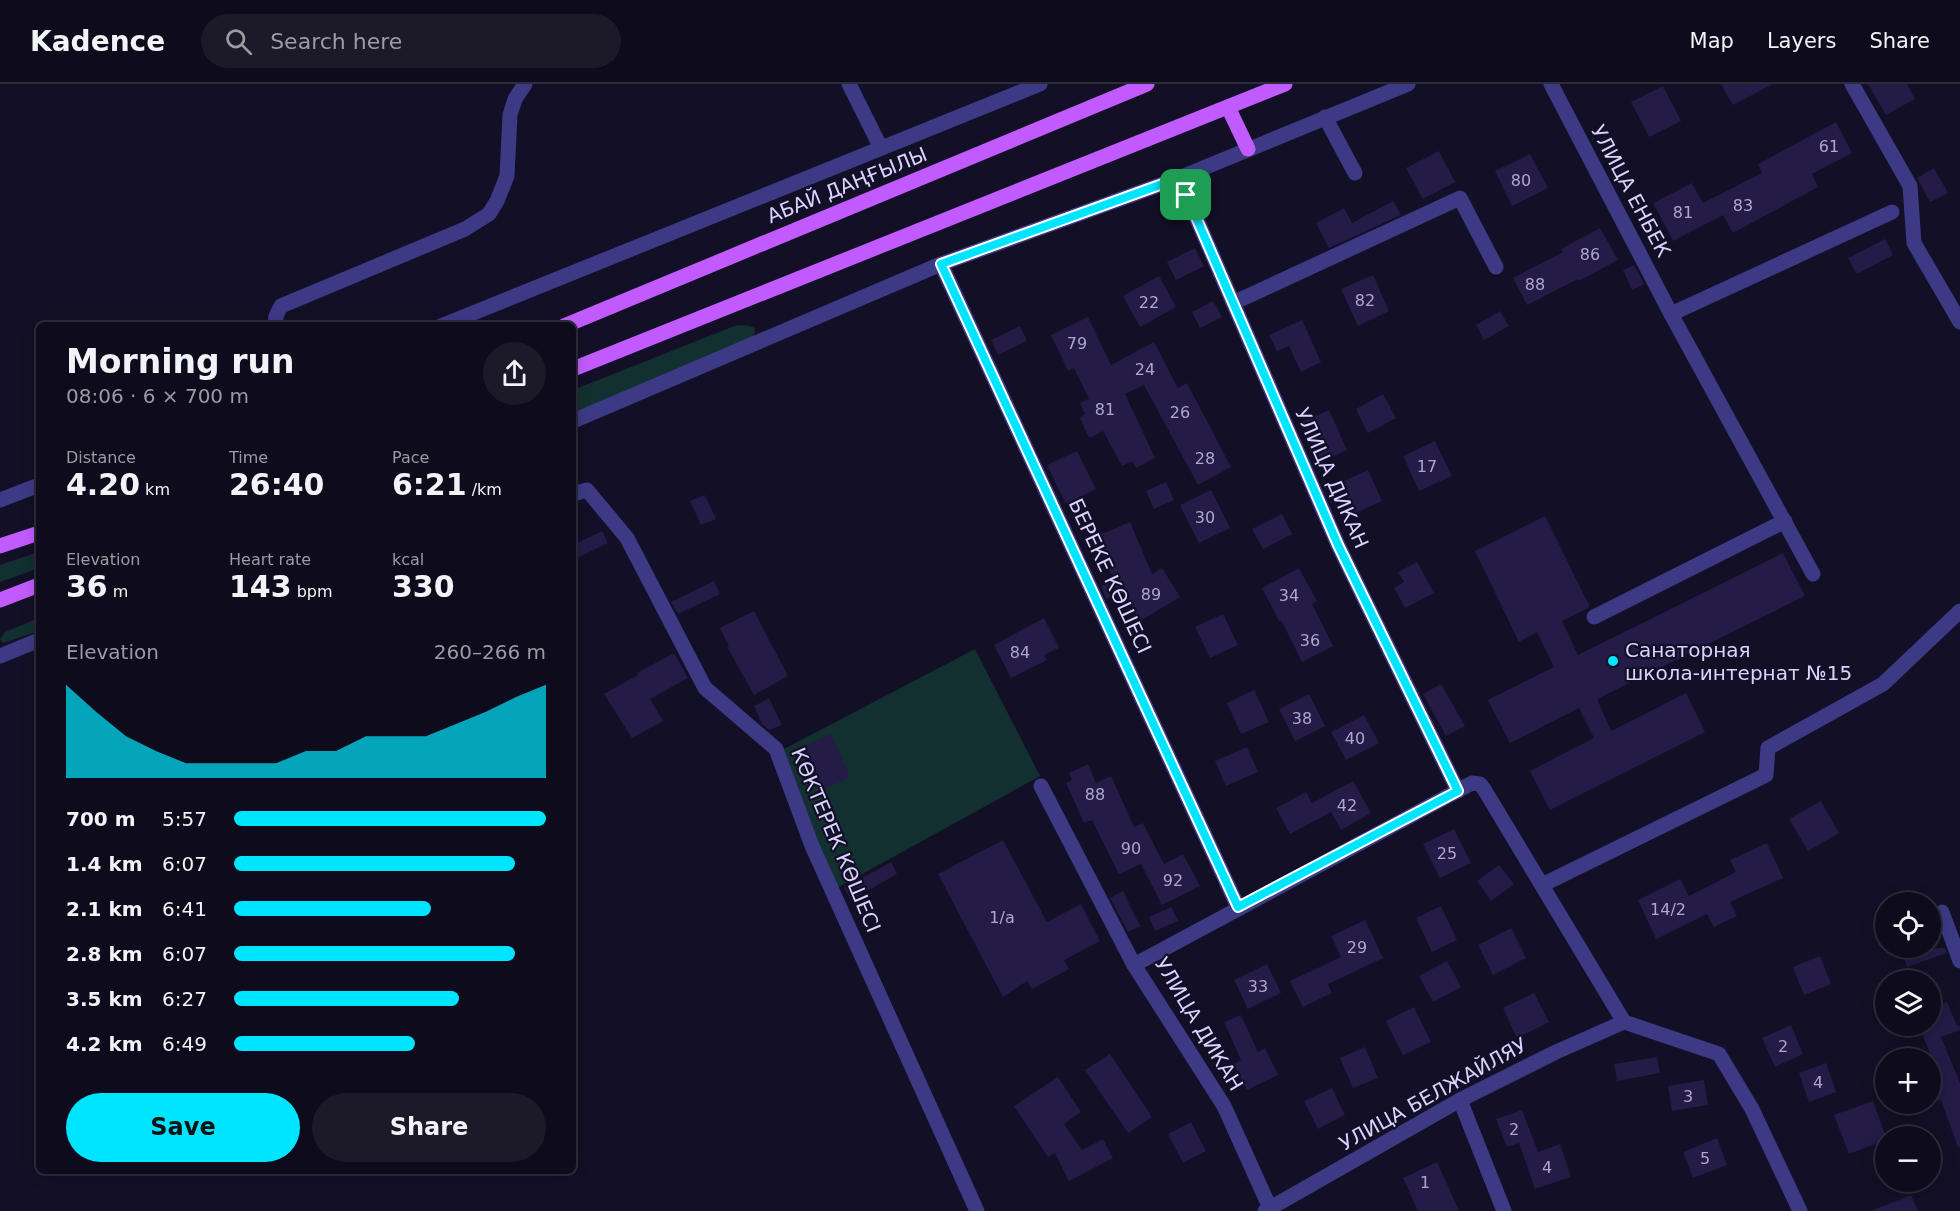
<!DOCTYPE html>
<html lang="en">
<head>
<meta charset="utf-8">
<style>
	:root { --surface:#0e0b1c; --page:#1c1929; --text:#f1f3f6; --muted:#9b9ba3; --line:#2e2b3b; --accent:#00e5ff }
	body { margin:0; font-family:"DejaVu Sans",sans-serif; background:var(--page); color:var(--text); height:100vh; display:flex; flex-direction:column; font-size:22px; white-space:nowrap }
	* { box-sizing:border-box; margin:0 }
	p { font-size:20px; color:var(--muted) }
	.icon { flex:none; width:33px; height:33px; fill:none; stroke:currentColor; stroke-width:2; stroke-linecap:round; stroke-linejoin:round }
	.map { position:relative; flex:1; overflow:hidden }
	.panel { position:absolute; left:36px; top:238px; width:540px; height:852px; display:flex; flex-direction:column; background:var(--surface); border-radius:9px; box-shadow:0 3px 15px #0003,0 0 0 2px var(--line) }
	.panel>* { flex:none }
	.controls { position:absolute; left:1875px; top:808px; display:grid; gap:12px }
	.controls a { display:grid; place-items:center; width:66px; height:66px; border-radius:50%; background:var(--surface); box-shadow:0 3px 15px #0003,0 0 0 2px var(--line); font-size:30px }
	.pin { position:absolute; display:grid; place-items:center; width:51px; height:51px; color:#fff; margin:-26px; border-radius:12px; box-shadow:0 3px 9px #0006 }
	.round { display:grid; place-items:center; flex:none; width:63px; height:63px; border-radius:32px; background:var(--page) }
	.summary { display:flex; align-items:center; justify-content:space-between; height:102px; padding:0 30px }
	h1 { font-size:33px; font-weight:700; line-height:45px }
	.metrics { display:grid; grid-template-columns:repeat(3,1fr); gap:9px; height:102px; padding:6px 30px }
	.metrics div { display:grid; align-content:center }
	.metrics b { font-size:30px; font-weight:700 }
	.metrics small { font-size:16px; font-weight:400 }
	.metrics p { font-size:16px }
	.chart { height:168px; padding:12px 30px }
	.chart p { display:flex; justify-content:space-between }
	.chart svg { width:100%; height:108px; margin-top:6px; fill:var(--accent); opacity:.7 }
	.cta { display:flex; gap:12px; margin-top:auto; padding:12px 30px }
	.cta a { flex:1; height:69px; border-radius:36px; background:var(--accent); color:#111; font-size:24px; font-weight:700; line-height:69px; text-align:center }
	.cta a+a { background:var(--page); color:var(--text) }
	ul { padding:0 30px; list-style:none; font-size:20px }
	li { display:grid; grid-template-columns:96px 72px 1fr; align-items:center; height:45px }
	li i { height:15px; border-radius:8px; background:var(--accent) }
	header { display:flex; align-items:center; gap:36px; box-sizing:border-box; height:84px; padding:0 30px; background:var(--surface); border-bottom:2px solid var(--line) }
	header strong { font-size:28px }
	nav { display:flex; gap:33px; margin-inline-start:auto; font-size:21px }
	.search { width:420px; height:54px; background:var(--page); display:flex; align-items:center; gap:15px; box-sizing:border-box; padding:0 21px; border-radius:33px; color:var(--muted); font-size:22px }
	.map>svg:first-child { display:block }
</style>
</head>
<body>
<header>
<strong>Kadence</strong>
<div class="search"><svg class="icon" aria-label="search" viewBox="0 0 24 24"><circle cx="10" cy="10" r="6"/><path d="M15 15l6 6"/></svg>Search here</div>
<nav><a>Map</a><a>Layers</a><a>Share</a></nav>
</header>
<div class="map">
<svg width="1960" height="1127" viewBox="0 0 1960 1127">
	<rect width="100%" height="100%" fill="#130f26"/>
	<g fill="#12302f">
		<polygon points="737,241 749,242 755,244 754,255 573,329 573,306"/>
		<polygon points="39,468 39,484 0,498 0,481"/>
		<polygon points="39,534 39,547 3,559 0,555 5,548"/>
		<polygon points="975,565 1040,692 835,805 784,665"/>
	</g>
	<g fill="#241b47">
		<polygon points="1721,0 1773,0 1733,21"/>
		<polygon points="1868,0 1907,0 1915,15 1886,31"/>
		<polygon points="1663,2 1681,37 1649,53 1631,18"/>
		<polygon points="1836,38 1852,69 1812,90 1818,103 1733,149 1723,131 1673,157 1653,119 1692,99 1703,119 1762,89 1758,80"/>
		<polygon points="1439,67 1455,98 1423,115 1406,84"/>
		<polygon points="1530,70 1548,104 1512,122 1495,87"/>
		<polygon points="1934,84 1948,109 1930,118 1917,94"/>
		<polygon points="1393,117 1401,131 1329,164 1316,139 1344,124 1352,139"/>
		<polygon points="1600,144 1618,176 1579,197 1578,195 1527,221 1513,194 1563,168 1561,165"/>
		<polygon points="1885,155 1893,171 1857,190 1848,174"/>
		<polygon points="1195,164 1204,182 1176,196 1167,178"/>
		<polygon points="1634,181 1644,200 1632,206 1623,186"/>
		<polygon points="1373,191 1389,227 1358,242 1341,205"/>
		<polygon points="1159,192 1176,223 1140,243 1123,212"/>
		<polygon points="1213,217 1222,233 1200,244 1192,228"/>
		<polygon points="1500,227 1509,242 1484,256 1476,241"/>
		<polygon points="1088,233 1111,281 1154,258 1178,304 1187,299 1231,383 1198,401 1144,301 1125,310 1155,374 1136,384 1132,377 1122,382 1103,347 1089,354 1080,334 1085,330 1080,319 1089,315 1074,284 1068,287 1051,251"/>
		<polygon points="1302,236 1321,278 1301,288 1289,262 1277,267 1269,251"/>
		<polygon points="1020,242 1027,257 998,271 991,256"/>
		<polygon points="1383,310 1396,334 1368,349 1356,325"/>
		<polygon points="1329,326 1347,366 1320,378 1302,338"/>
		<polygon points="1435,357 1452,392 1419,407 1403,372"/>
		<polygon points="1077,367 1096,405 1066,420 1047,381"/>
		<polygon points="1368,386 1382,417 1349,432 1335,401"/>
		<polygon points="1166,398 1174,416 1154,425 1146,407"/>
		<polygon points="1211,406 1230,444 1199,459 1180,421"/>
		<polygon points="705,411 716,435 701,441 690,417"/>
		<polygon points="1282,430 1292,450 1263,465 1252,445"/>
		<polygon points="1545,432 1590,523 1562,537 1578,571 1783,469 1805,512 1597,615 1611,647 1686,609 1705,648 1550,726 1530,687 1594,654 1579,624 1510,659 1488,616 1554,583 1537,548 1519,558 1475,467"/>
		<polygon points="1130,438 1152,490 1162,484 1180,513 1140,537 1123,507 1106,515 1101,502 1114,496 1095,453"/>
		<polygon points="602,447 608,459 573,476 573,461"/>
		<polygon points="1417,478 1434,509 1405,524 1394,504 1404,498 1398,488"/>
		<polygon points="1299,484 1317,517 1312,520 1333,562 1302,578 1281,536 1279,537 1262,504"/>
		<polygon points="714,497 720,510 678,530 671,518"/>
		<polygon points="754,527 788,592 754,611 727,563 729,562 720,544"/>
		<polygon points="1223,530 1238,561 1210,574 1195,543"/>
		<polygon points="1044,534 1059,564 1044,571 1047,576 1011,594 994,561"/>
		<polygon points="674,569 688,594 650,615 663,637 632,654 604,610 638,591 637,589"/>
		<polygon points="1441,600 1465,642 1446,652 1423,610"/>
		<polygon points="1254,606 1269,638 1241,650 1227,619"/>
		<polygon points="1309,610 1325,642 1295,657 1279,625"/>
		<polygon points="769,614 782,641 769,646 762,640 754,622"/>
		<polygon points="1364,631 1379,659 1346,676 1331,648"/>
		<polygon points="831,650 850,693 820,707 800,664"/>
		<polygon points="1247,663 1258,688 1226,702 1215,677"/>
		<polygon points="1088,680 1096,699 1111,692 1134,743 1143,739 1164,780 1183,770 1200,802 1162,821 1141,780 1119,790 1092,736 1084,739 1066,699 1072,696 1069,689"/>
		<polygon points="1353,697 1371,729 1341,746 1331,728 1290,750 1276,724 1306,708 1312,719"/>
		<polygon points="1821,717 1839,749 1808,767 1789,735"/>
		<polygon points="1454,745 1471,779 1440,794 1423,760"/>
		<polygon points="1003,756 1047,838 1081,820 1100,857 1064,876 1069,885 1032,905 1027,897 1003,913 938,790"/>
		<polygon points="1767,759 1783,794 1730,818 1737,832 1714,843 1707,830 1656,855 1638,816 1680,795 1689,812 1736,788 1730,776"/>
		<polygon points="891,778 897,790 851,816 844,804"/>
		<polygon points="1499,781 1514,800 1491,817 1477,797"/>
		<polygon points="1123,807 1140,842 1128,848 1110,814"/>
		<polygon points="1441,822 1457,856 1432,868 1416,834"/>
		<polygon points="1171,823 1178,837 1155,847 1149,833"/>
		<polygon points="1365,836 1383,874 1328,900 1332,909 1303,923 1290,897 1341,873 1331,852"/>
		<polygon points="1511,844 1526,874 1493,891 1478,861"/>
		<polygon points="1900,864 1945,864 1947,869 1907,883"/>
		<polygon points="1820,872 1831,900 1804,911 1793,883"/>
		<polygon points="1447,877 1461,903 1433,918 1419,892"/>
		<polygon points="1267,880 1281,909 1248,925 1234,896"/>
		<polygon points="1534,909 1549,938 1517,954 1503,924"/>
		<polygon points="1947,918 1957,942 1960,942 1960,946 1941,953 1960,999 1960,1063 1958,1063 1941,1016 1930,1020 1930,984 1935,982 1919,942 1930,942 1930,925"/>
		<polygon points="1414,923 1431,958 1403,971 1386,937"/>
		<polygon points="1241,931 1258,968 1265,964 1278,991 1247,1006 1234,980 1241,976 1224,938"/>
		<polygon points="1791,941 1803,970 1775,983 1762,954"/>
		<polygon points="1365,963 1378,994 1353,1004 1340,974"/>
		<polygon points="1110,970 1152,1033 1128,1049 1085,986"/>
		<polygon points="1657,973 1660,989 1617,997 1614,980"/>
		<polygon points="1826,979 1836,1008 1809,1018 1799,989"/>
		<polygon points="1058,993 1081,1028 1064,1040 1082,1066 1103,1055 1113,1074 1069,1097 1055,1069 1048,1073 1014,1022"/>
		<polygon points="1704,996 1708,1021 1672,1027 1668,1002"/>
		<polygon points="1332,1004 1345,1031 1318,1045 1304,1017"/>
		<polygon points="1873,1017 1886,1053 1886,1056 1849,1070 1834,1031"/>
		<polygon points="1522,1026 1538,1068 1560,1060 1571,1093 1535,1105 1519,1059 1507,1063 1496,1035"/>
		<polygon points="1191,1038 1206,1067 1183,1079 1168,1050"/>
		<polygon points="1717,1054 1727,1081 1693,1094 1683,1068"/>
		<polygon points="1437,1078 1459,1127 1418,1127 1403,1094"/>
		<polygon points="1911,1111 1918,1127 1873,1127 1873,1126"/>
	</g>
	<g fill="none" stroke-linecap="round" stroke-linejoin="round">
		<g stroke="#3d3a85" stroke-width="15">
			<polyline points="849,0 881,64"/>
			<polyline points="1551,0 1671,230 1813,490"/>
			<polyline points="1852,0 1910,102 1914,159 1960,238"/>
			<polyline points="1325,33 1355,89"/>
			<polyline points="1179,94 1338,461 1458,707"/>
			<polyline points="941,180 1238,823"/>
			<polyline points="1233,219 1460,114 1496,183"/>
			<polyline points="1671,230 1892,128"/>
			<polyline points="275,242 276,232 281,222 465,145 489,130 497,117 507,92 510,31 515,15 525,0"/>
			<polyline points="441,242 1040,0"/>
			<polyline points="573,337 941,180 1179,94 1408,0"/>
			<polyline points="573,410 587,406 627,454 705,604 776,665 812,762 977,1127"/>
			<polyline points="0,416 39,401"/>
			<polyline points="1594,533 1785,437"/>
			<polyline points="0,572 39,556"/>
			<polyline points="1041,702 1134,881"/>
			<polyline points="1542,801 1766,691 1768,664 1883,600 1960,527"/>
			<polyline points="1942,828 1960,877"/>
			<polyline points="1624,938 1719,970 1752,1025 1800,1127"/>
			<polyline points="1460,1016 1504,1127"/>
			<polyline points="1270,1124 1224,1022 1134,881 1472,699 1480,700 1484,705 1624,938"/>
			<polyline points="1265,1127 1460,1016 1556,968 1624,938"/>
		</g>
		<g stroke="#c25bff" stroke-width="15">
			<polyline points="1228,23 1248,65"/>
			<polyline points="564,242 1147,0"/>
			<polyline points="573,285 1285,0"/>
			<polyline points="0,462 39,449"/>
			<polyline points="0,516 39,501"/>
		</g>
	</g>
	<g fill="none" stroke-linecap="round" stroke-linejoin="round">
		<defs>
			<polygon id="route" points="1179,94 1338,461 1458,707 1238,823 941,180"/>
		</defs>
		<use href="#route" stroke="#fff" stroke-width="12"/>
		<use href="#route" stroke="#00e5ff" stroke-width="8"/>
	</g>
	<circle fill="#00e5ff" stroke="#130f26" stroke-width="2" cx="1613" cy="577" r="6"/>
	<g text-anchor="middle" stroke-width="4.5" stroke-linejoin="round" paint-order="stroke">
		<g font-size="16" fill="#aca6d1">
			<text x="1829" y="68">61</text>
			<text x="1521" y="102">80</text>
			<text x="1743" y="127">83</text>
			<text x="1683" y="134">81</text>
			<text x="1590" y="176">86</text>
			<text x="1535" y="206">88</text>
			<text x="1365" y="222">82</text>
			<text x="1149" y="224">22</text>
			<text x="1077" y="265">79</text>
			<text x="1145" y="291">24</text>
			<text x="1105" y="331">81</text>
			<text x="1180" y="334">26</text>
			<text x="1205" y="380">28</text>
			<text x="1427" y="388">17</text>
			<text x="1205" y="439">30</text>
			<text x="1151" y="516">89</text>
			<text x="1289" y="517">34</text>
			<text x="1310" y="562">36</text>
			<text x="1020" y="574">84</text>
			<text x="1302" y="640">38</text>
			<text x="1355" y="660">40</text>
			<text x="1095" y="716">88</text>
			<text x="1347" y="727">42</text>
			<text x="1131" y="770">90</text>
			<text x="1447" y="775">25</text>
			<text x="1173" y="802">92</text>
			<text x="1668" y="831">14/2</text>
			<text x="1002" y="839">1/а</text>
			<text x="1357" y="869">29</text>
			<text x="1258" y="908">33</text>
			<text x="1783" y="968">2</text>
			<text x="1818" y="1004">4</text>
			<text x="1688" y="1018">3</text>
			<text x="1514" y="1051">2</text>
			<text x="1705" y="1080">5</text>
			<text x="1547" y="1089">4</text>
			<text x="1425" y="1104">1</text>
		</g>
		<g font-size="20" fill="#d9d4ff" stroke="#130f26">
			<text transform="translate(847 101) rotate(-22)" y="7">АБАЙ ДАҢҒЫЛЫ</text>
			<text transform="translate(1631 107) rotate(62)" y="7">УЛИЦА ЕНБЕК</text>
			<text transform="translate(1332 394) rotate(66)" y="7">УЛИЦА ДИКАН</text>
			<text transform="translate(1110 492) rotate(65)" y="7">БЕРЕКЕ КӨШЕСІ</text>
			<text transform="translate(836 756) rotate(67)" y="7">КӨКТЕРЕК КӨШЕСІ</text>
			<text transform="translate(1199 940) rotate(59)" y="7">УЛИЦА ДИКАН</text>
			<text transform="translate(1433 1010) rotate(-29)" y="7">УЛИЦА БЕЛЖАЙЛЯУ</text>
		</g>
		<g font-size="20" fill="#d9d4ff" stroke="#130f26" text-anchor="start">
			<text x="1625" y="573">Санаторная<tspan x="1625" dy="23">школа-интернат №15</tspan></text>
		</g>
	</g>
</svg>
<div class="controls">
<a><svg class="icon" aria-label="locate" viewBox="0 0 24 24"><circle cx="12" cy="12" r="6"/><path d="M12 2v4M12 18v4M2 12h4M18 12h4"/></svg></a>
<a><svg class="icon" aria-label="layers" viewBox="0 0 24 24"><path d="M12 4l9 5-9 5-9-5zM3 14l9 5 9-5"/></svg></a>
<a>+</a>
<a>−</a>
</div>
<div class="pin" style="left:1186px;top:111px;background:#1e9e55"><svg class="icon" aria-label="arrive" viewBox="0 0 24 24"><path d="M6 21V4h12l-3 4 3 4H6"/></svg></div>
<section class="panel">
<div class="summary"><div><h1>Morning run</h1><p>08:06 · 6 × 700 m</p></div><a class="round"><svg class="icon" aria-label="share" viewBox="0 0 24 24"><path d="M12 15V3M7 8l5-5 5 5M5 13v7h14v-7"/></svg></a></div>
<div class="metrics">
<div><p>Distance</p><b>4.20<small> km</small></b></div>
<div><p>Time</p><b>26:40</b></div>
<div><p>Pace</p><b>6:21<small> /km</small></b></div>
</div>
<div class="metrics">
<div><p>Elevation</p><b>36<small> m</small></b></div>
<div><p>Heart rate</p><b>143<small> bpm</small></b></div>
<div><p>kcal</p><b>330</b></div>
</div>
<div class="chart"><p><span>Elevation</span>260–266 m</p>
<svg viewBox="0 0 160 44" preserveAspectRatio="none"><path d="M0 44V6L10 17L20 27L30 33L40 38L50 38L60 38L70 38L80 33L90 33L100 27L110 27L120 27L130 22L140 17L150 11L160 6V44z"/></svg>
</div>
<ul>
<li><b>700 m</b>5:57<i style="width:100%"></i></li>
<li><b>1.4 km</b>6:07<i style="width:90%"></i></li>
<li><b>2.1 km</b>6:41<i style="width:63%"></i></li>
<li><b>2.8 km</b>6:07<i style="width:90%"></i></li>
<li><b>3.5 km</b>6:27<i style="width:72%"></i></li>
<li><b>4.2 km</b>6:49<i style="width:58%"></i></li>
</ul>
<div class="cta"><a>Save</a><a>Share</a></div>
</section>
</div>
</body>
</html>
